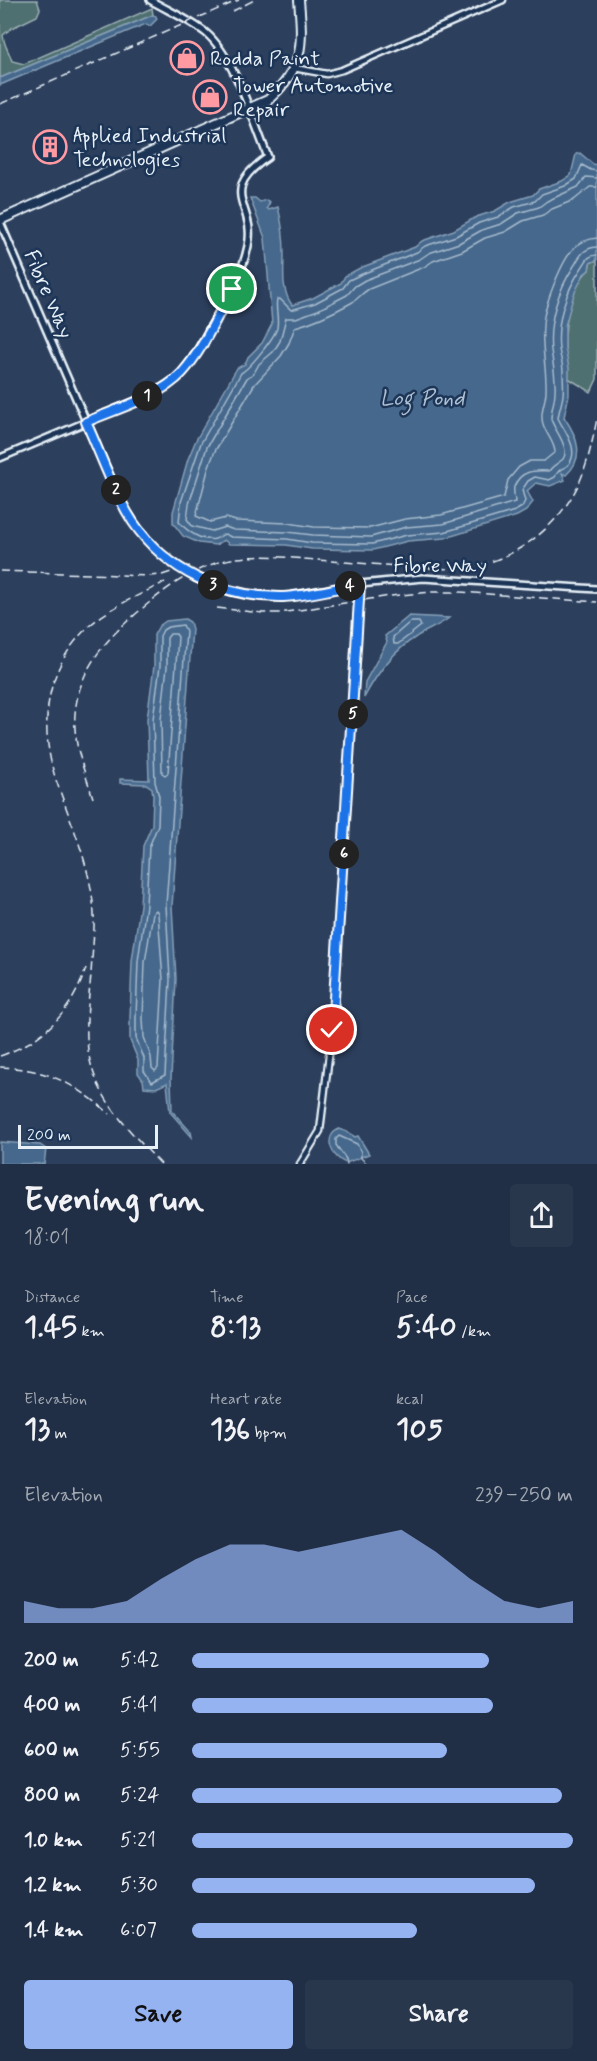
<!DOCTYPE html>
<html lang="en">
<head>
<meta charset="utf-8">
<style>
	:root { --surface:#212f46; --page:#29374d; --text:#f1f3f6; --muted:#a2a9b3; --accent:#95b2f1 }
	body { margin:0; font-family:Mynerve,sans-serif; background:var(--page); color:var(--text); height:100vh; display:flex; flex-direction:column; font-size:22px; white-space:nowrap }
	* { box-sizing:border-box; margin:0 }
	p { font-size:20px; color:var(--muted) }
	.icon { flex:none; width:33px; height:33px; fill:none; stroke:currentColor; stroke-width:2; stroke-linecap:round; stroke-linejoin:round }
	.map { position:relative; height:1164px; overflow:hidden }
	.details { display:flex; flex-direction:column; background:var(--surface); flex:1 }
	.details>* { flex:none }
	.scale { position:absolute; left:18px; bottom:15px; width:140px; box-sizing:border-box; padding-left:6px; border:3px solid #e8f1f8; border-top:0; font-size:16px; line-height:21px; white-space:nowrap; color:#e8f1f8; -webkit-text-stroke:4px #1d3557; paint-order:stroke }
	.pin { position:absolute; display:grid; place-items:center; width:51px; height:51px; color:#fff; margin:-26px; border:3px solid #fff; border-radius:50%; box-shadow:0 2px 6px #0007 }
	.km { position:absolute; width:30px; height:30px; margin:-15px; border-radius:50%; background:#222; color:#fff; font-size:16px; line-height:30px; text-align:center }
	.round { display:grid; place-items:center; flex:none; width:63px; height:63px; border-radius:6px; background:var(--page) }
	.headline { display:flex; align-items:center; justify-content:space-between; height:102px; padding:0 24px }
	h1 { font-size:33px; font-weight:700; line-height:45px }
	.figures { display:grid; grid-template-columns:repeat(3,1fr); gap:9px; height:102px; padding:6px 24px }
	.figures div { display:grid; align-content:center }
	.figures b { font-size:30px; font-weight:700 }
	.figures small { font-size:16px; font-weight:400 }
	.figures p { font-size:16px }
	.chart { height:168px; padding:12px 24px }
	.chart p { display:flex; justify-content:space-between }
	.chart svg { width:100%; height:108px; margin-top:6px; fill:var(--accent); opacity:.7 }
	.action { display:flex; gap:12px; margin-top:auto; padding:12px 24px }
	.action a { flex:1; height:69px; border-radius:6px; background:var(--accent); color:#111; font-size:24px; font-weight:700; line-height:69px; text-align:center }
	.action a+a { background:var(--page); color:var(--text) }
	ul { padding:0 24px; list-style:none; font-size:20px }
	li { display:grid; grid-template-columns:96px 72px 1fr; align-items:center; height:45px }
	li i { height:15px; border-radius:8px; background:var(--accent) }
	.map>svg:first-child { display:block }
</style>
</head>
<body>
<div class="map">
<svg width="597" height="1164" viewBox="0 0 597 1164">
	<rect width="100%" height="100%" fill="#2c3f5d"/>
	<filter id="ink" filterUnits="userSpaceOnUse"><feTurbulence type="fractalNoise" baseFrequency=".0167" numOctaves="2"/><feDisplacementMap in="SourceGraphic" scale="12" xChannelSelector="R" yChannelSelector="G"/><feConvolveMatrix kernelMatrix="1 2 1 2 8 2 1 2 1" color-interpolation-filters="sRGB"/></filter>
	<g filter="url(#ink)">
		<g fill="#507070" stroke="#9cb0b4" stroke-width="1.5">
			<path d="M 0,0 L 37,0 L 40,9 L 37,16 L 12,28 L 3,35 C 4,46 9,51 12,61 L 24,64 L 152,8 L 153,15 L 0,78 Z"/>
			<path d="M 597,260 L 597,379 L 591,392 L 568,378 C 570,366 565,357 565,345 C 564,324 572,284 589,270 L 590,263 Z"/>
		</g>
		<g fill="#45688c" stroke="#869fb7" stroke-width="1.5">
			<polygon points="153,15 156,16 157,19 150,26 146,24 131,30 0,85 0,78"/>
			<path d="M 580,153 L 593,164 L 597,165 L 597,260 L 590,263 L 589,270 L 584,274 L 574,294 L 565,326 L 565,348 L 569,368 L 569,395 L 564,417 C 577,436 586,457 566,475 L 562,473 L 565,480 L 550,486 L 536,483 L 527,491 L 533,502 L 526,511 L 517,516 L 445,538 L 408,541 L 373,550 L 312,549 L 286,545 L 229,544 L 224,540 L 216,545 L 199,543 L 183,536 L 173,523 L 173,512 L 188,459 L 196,440 L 237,368 L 245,364 L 248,357 L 262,343 L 272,324 L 265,238 L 250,198 L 255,198 L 260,202 L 266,200 L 270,202 L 267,208 L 269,210 L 278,207 C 282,222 284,240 284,255 C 284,272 281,290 292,305 L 313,298 L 341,283 L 345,276 L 360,268 L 415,247 L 422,241 L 454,230 L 476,217 L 495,211 L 510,202 L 533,195 L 539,189 L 562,181 L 571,175 L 576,154 Z"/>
			<path d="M 409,616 L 449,618 C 439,626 426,630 416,637 C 393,651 376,675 364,698 L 365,682 L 387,642 L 385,636 Z"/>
			<polygon points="185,619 190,622 192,629 172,906 176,979 171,1078 172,1111 191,1132 192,1137 170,1112 167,1083 156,1088 144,1087 143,1080 138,1073 138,1060 130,1040 130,1018 132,961 140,905 143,846 152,825 153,796 152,788 146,784 120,783 120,779 149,780 147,719 154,666 154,635 159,626 166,621"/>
			<path d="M 339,1129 L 347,1132 L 355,1137 L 358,1136 L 369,1154 L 346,1163 C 332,1158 322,1137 339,1129 Z"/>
			<polygon points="0,1142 40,1145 46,1149 44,1164 0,1164"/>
		</g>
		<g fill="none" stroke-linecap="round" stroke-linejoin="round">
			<g stroke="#a7bacd" stroke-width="1.5">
				<path d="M 597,171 L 591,170 L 582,165 L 576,179 L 565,186 L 542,194 L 535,201 L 514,207 L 498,217 L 479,223 L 456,236 L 425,246 L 417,252 L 362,274 L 349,280 L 343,288 L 315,303 L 291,310 L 280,299 L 277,299 C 275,308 279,318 277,328 C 274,338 250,368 241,373 L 201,443 L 181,502 L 179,522 C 187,531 202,542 215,539 C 219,538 221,535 225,534 L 231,537 L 287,539 L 312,543 L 372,544 L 407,535 L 444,532 L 515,511 L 522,507 L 525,501 L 522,490 L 528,481 L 535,477 L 549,480 L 555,477 C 560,466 563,471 569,464 C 580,449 564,431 558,418 C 559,410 562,403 563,395 C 564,387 563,379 563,372 C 563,364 560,356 559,349 C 556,321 566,291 581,269 C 587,261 586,256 597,255"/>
				<path d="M 597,178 L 586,177 L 578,187 L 547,201 L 539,207 L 518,213 L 501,224 L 482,230 L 459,243 L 429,253 L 420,259 L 365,280 L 355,286 L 347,295 L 318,310 L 296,318 L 286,318 L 280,341 L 273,352 L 259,364 L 254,373 L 247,378 L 207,447 L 189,504 L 187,519 L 192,526 L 212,531 L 225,527 L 234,530 L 287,532 L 313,535 L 371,537 L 406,527 L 443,524 L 515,502 C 515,498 513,492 514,487 C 520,470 535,470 549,471 C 553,465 559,463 563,459 C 571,448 553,428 551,419 C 551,409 555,401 555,391 C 556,377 553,364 551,350 C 548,322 558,290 574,266 C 580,256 583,248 597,247"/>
				<path d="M 597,187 L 590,187 L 574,200 L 552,209 L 543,215 L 523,221 L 505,232 L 485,238 L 462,251 L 433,261 L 424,267 L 369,289 C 362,293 358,299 351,303 C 333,313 314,322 295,327 L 289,343 L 281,356 L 254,385 L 215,451 L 209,466 L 196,516 L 210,522 L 226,518 L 236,521 L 288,523 L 314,527 L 370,528 L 405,519 L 441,515 L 504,497 L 508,480 L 519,467 L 530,461 L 544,461 L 555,452 C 554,439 542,431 542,418 C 541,409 546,400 546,391 C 547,369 541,349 543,326 C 543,308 562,258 576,246 C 582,241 589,239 597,238"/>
				<polygon points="410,622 419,622 421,626 398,644 394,644 393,637"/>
				<polygon points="183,625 186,631 166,905 170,980 165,1075 152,1082 144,1071 144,1058 136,1038 136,1018 138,961 146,905 149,847 158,825 159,796 155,782 153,719 160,666 160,636 163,630 168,627"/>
				<polygon points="170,634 176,634 178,637 168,773 165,775 162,773 161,719 167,667 167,638"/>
				<polygon points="156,910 158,913 163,980 158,1068 155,1071 152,1068 151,1057 144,1037 143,1018 145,962 153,913"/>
				<polyline points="347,1164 346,1159 336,1145 336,1139 339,1136 357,1144 361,1152 361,1158 367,1164"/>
			</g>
			<defs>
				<g id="minor">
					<polyline points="294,68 327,74 342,70 503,0"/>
					<polyline points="300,1164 320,1131 332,1030 360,584"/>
				</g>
				<g id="tertiary">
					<polyline points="0,222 119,498"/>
					<path d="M 0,458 L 148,396 C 160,389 173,383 182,373 C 194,359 202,342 211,326 C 226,301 242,275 248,246 C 257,205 215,193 268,157 C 254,123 234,56 206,33 C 190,20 169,11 150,0"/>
					<polyline points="194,577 233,592 258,596 285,597 360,584 423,578 597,589"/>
				</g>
				<path id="trunk" d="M 0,220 L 268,100 C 304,68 303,45 299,0"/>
			</defs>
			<use href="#minor" stroke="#e8f1f8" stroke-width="9"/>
			<use href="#tertiary" stroke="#e8f1f8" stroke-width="10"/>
			<use href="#trunk" stroke="#e8f1f8" stroke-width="12"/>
			<use href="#minor" stroke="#1d3557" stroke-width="4.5"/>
			<use href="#tertiary" stroke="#1d3557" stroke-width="5"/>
			<use href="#trunk" stroke="#1d3557" stroke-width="8"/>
			<g stroke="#e8f1f8" stroke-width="1.5" stroke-dasharray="9 4.5" stroke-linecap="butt">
				<polyline points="233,11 254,0"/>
				<polyline points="0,104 239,0"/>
				<polyline points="0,571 149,576 162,575 190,566"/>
				<polyline points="217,608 263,613 280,613 390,596 432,592 460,592 597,602"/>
				<path d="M 93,798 C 84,769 73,745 75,714 C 79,666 109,636 144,607 C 175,581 207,559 248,557 C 271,555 294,558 316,560 C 343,562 371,564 398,566 C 419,567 440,570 461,568 C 514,563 563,525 582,476 C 589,458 593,438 597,419"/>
				<path d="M 0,1056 C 43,1041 72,1012 86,968"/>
				<path d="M 0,1067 C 48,1069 74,1083 110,1114"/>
				<path d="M 161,1164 C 126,1127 89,1092 87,1038 C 86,1017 89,996 91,975 C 92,951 96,925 93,902 C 88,860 70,820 56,780 C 39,728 44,673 84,631 C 105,609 138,596 165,582"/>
			</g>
			<defs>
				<path id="minor-bridge" d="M 119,498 C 131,518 142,537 159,552 C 169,561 182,569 194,577"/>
			</defs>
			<use href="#minor-bridge" stroke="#e8f1f8" stroke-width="9" stroke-linecap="butt"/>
			<use href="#minor-bridge" stroke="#1d3557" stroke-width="4.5"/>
		</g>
	</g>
	<g fill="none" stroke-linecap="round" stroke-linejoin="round" filter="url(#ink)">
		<defs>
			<path id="route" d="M 232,289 C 217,316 203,350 182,373 C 160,397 116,409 86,422 C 101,455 113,491 133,522 C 166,571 224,598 283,597 C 308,596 335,588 360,584 L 332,1030"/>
		</defs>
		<use href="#route" stroke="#fff" stroke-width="12"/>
		<use href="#route" stroke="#1a73e8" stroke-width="8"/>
	</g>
	<defs>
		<symbol id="shop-ring" viewBox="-11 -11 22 22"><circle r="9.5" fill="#1d3557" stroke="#ff9aa2" stroke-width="1.5"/><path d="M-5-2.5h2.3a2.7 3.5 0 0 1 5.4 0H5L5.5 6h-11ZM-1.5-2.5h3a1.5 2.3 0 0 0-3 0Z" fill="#ff9aa2"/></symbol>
		<symbol id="building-ring" viewBox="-11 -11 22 22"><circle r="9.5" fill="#1d3557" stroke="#ff9aa2" stroke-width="1.5"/><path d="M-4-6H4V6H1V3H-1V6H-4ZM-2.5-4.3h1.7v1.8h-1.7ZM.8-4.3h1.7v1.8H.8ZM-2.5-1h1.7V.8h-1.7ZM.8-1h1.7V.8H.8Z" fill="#ff9aa2"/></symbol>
	</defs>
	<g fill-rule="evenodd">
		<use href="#shop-ring" x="168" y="39" width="38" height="38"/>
		<use href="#shop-ring" x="191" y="78" width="38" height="38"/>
		<use href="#building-ring" x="31" y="128" width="38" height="38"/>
	</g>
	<g text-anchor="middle" stroke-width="5" stroke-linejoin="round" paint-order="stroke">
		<g font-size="21" fill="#e8f1f8" stroke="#1d3557" text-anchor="start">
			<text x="210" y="65">Rodda Paint</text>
			<text x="233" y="92">Tower Automotive<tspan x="233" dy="24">Repair</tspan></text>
			<text x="73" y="142">Applied Industrial<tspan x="73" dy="24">Technologies</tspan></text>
		</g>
		<g font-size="21" fill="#e8f1f8" stroke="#1d3557">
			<text transform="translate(49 294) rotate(67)" y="7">Fibre Way</text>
			<text x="440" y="572">Fibre Way</text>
		</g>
		<g font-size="22" font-style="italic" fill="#afc1d2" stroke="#1d3557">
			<text x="422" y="405">Log Pond</text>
		</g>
	</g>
</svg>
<div class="scale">200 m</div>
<div class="pin" style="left:232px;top:289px;background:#1e9e55"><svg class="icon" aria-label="arrive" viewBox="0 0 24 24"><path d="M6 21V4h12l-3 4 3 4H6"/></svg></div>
<div class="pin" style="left:332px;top:1030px;background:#d93025"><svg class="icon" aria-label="check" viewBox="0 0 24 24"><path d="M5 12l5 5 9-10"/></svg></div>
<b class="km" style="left:147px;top:396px">1</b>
<b class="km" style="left:116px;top:490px">2</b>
<b class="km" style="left:213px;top:585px">3</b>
<b class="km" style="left:350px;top:586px">4</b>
<b class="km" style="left:353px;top:714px">5</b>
<b class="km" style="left:344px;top:854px">6</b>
</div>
<section class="details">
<div class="headline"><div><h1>Evening run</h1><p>18:01</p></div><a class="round"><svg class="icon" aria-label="share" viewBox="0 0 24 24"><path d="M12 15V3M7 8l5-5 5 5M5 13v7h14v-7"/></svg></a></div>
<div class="figures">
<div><p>Distance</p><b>1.45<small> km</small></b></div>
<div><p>Time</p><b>8:13</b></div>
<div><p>Pace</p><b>5:40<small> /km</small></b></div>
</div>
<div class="figures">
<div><p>Elevation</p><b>13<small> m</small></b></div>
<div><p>Heart rate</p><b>136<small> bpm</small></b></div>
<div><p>kcal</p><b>105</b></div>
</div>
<div class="chart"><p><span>Elevation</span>239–250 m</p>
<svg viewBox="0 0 160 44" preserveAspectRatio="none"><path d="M0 44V35L10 38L20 38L30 35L40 26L50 18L60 12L70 12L80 15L90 12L100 9L110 6L120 15L130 26L140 35L150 38L160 35V44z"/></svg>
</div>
<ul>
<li><b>200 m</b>5:42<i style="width:78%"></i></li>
<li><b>400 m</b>5:41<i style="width:79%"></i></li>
<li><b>600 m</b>5:55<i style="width:67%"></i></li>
<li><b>800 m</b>5:24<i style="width:97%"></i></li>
<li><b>1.0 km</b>5:21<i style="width:100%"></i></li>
<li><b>1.2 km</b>5:30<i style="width:90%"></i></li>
<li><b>1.4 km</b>6:07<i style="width:59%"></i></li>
</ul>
<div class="action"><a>Save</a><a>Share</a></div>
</section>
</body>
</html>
